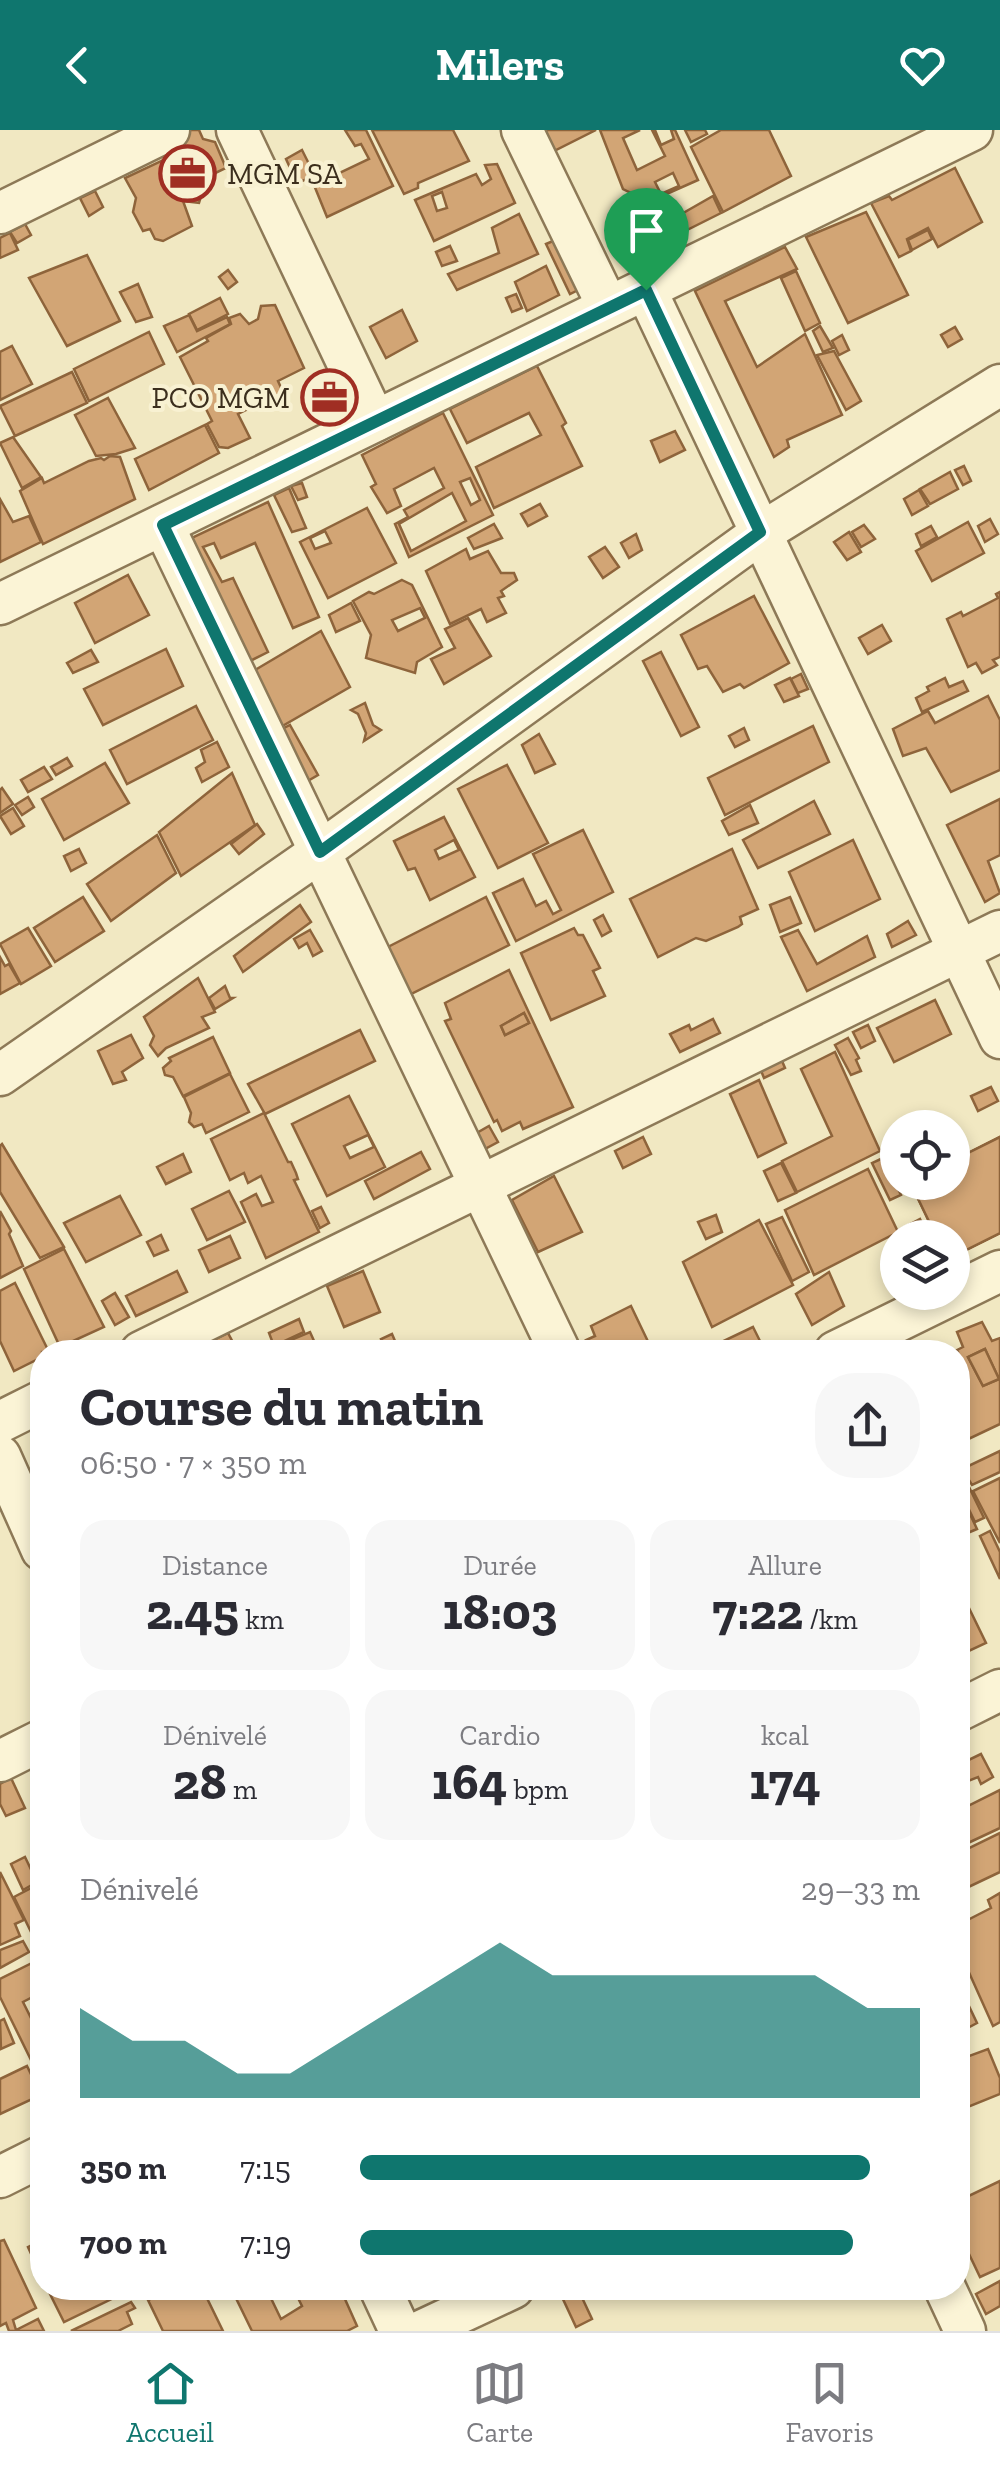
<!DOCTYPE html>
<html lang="fr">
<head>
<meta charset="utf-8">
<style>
	:root { --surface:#fff; --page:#f7f7f7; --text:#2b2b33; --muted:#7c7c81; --line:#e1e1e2; --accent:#0f766e }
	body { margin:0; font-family:"Zilla Slab",serif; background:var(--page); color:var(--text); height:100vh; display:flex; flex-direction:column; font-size:38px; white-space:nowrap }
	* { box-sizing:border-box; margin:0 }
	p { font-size:32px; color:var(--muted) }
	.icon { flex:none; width:55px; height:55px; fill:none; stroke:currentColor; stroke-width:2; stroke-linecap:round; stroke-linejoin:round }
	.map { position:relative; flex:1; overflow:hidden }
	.side { position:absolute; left:30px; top:1210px; width:940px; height:960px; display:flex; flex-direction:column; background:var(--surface); border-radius:40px; box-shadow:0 5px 15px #0003 }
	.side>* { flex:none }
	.fabs { position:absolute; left:880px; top:980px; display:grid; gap:20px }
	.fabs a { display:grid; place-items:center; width:90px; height:90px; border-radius:50%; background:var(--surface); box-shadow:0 5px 15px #0003; font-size:50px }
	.pin { position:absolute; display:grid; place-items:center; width:85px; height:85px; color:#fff; margin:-102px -42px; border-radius:50% 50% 50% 0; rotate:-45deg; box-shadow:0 0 10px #0007 }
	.pin .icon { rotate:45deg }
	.round { display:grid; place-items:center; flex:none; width:105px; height:105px; border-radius:40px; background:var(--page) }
	.summary { display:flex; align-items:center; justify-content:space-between; height:170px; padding:0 50px }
	h1 { font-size:55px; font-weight:800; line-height:75px }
	.figures { display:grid; grid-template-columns:repeat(3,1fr); gap:15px; height:170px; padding:10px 50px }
	.figures div { display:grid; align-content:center; border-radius:25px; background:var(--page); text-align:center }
	.figures b { font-size:50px; font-weight:800 }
	.figures small { font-size:28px; font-weight:400 }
	.figures p { font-size:28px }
	.chart { height:280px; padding:20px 50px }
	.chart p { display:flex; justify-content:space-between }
	.chart svg { width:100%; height:180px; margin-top:10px; fill:var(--accent); opacity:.7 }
	ul { padding:0 50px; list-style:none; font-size:32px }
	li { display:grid; grid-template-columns:160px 120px 1fr; align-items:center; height:75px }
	li i { height:25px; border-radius:12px; background:var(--accent) }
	header { display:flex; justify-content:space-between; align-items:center; height:130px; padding:0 50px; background:var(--accent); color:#fff; font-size:45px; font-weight:800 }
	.tab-bar { display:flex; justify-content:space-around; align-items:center; height:140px; border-top:2px solid var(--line); background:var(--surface); font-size:28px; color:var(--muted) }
	.tab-bar a { display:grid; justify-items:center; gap:5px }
	.tab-bar .selected { color:var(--accent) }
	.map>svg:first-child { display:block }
</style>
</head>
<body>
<header><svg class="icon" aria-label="back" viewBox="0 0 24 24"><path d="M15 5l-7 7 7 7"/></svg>Milers<svg class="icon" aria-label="heart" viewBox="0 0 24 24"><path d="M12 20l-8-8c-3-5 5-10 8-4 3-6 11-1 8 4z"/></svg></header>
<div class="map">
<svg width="1000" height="2201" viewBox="0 0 1000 2201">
	<rect width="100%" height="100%" fill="#f1e8c2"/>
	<g fill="#d2a575" stroke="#8e643b" stroke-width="2.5" fill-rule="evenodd">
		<polygon points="191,0 199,0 203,9 215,12 226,38 207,47 199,73 183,71 192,96 163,111 155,109 150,99 143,101 133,82 136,68 125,48 170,27 162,12"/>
		<polygon points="345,0 366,0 393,56 327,87 314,55 369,29 361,14 355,16"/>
		<polygon points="372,0 453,0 469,31 418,53 418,58 404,64"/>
		<polygon points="548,0 596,0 552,22 543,2"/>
		<path d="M 600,0 L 640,0 L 623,8 L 637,40 L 665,26 L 652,0 L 655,0 L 661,15 L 674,9 L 671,0 L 675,0 L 698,50 L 642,75 L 635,65 L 623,59 ZM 673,43 L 679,56 L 661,64 L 655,52 Z"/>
		<polygon points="685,0 705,0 707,4 691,12"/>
		<polygon points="721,0 769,0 791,46 723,82 691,17"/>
		<polygon points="302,20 315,46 297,53 286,29"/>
		<path d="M 497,34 L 515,73 L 434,111 L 415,70 L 476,44 L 482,55 L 491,49 L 485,35 ZM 442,62 L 447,78 L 437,81 L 432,66 Z"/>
		<polygon points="955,38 982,92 938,117 928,98 907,109 911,121 899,127 871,73 889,66 892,70"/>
		<polygon points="95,61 103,77 89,86 80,68"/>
		<polygon points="713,66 721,83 663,112 657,98"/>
		<polygon points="866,82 908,165 848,193 806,107"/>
		<polygon points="519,84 538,124 457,160 448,144 499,123 492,98"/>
		<polygon points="25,94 31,105 17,113 10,102"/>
		<polygon points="928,100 932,109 912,120 908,110"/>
		<polygon points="10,103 18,120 0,128 0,108"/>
		<polygon points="567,105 590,154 570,164 546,114"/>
		<polygon points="450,116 457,131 442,136 436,122"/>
		<polygon points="785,117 797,139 725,171 757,237 805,204 842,285 787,310 789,317 774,327 695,161"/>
		<polygon points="87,125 120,191 67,216 29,148"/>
		<polygon points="546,136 559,165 527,181 515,152"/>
		<polygon points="228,140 237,152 228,159 219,147"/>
		<polygon points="796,141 820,193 805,201 781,148"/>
		<polygon points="138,154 152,187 136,192 120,162"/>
		<polygon points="516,164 522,178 512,182 506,168"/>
		<polygon points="220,168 228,184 197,200 189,184"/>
		<polygon points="275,175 304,238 278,251 283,262 238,284 250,308 228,318 219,317 207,294 212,291 180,227 208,211 206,208 231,194 229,188 240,184 249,194 258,189 261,176"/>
		<polygon points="402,180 417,211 386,228 370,197"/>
		<polygon points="189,185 197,201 227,187 230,194 177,222 164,196"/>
		<polygon points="820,196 833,218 823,222 813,201"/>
		<polygon points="955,197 962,209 948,217 941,205"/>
		<polygon points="149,202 164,234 89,271 74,239"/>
		<polygon points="842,205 849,220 839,225 832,211"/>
		<polygon points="12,216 32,254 0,270 0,222"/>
		<polygon points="834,221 861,271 846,280 817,225"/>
		<polygon points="537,236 566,293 562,296 582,336 494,378 476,337 541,305 529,283 467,313 450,279"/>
		<polygon points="72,242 87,273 15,306 0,276"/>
		<polygon points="108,268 135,318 116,324 96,326 75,285"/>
		<path d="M 443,283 L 493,385 L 409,427 L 395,394 L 408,387 L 404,380 L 444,358 L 434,338 L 394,359 L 401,376 L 387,383 L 371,357 L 376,354 L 362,325 ZM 470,348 L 480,370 L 471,375 L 460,352 ZM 452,363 L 466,391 L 411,421 L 399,394 Z"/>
		<polygon points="205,295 219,323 149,360 135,329"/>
		<polygon points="675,301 685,320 660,332 651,311"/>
		<polygon points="13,307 41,347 22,358 0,313"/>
		<polygon points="110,326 120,327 135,369 43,414 20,361 42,348 44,353 89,331 101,328 104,330"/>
		<polygon points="964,336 971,351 963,355 955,340"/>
		<polygon points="950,342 958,359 930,374 920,359"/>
		<polygon points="302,353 307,367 298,370 291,356"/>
		<polygon points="289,358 306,398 292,402 274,365"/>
		<polygon points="919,360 928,376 912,385 904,369"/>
		<polygon points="0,369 13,392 29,386 41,412 0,432"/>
		<polygon points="268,372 319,487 293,498 255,413 221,428 214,413 203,417 222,452 233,448 268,522 244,534 183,412"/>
		<polygon points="540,374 547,386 528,396 521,384"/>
		<path d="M 367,378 L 396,433 L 328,468 L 300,412 ZM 325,401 L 331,413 L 315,419 L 310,408 Z"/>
		<polygon points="990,389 998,404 985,412 978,396"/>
		<polygon points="968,392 984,423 932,451 916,421"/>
		<polygon points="494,394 502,408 474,419 468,408"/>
		<polygon points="864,395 875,409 861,417 852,402"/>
		<polygon points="931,396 937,407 921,416 916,404"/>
		<polygon points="849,402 861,422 847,430 834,412"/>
		<polygon points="636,404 642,420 629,428 621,413"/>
		<polygon points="605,417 619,437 603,448 589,427"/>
		<polygon points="466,419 470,429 488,421 501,443 514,443 517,450 501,461 504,466 498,468 506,483 487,492 481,479 450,494 426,441"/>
		<polygon points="128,445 149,485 95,513 75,473"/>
		<path d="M 402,450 L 412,455 L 442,517 L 417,532 L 415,543 L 366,528 L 371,505 L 353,471 L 369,462 L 374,464 ZM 420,478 L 425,488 L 398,501 L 392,490 Z"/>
		<polygon points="1000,462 1000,527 993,530 997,535 982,543 976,533 968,537 947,489 961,482 963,486 998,468 996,464"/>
		<polygon points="754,466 789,533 744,558 740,554 723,562 707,536 698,539 681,505"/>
		<polygon points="351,473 360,491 336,502 329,485"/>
		<polygon points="468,488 491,526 444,554 431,529 455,518 445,499"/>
		<polygon points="882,495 891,511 868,524 859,508"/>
		<polygon points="321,501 350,557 272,602 245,546"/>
		<polygon points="166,519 183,556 103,595 84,559"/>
		<polygon points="91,520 98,532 73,543 67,533"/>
		<polygon points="661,522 699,597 681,606 643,531"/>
		<polygon points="801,544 808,559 798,563 791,549"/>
		<polygon points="790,548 799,566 784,572 775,555"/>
		<polygon points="945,548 949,557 963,551 968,561 922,582 916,568 929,561 927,557"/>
		<polygon points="988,566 1000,590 1000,640 951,662 926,618 903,626 893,599 928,581 935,593"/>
		<polygon points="365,573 373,595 381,600 364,611 366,603 358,584 351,580"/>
		<polygon points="196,576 213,610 127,654 110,620"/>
		<polygon points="290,595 318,645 299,656 274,603"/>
		<polygon points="813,596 829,632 725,685 708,648"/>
		<polygon points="744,598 749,610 735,617 729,606"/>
		<polygon points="539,604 555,634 535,643 522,615"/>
		<polygon points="217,612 229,637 202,652 196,638 205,632 201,620"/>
		<polygon points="67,628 72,636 56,645 51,637"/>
		<polygon points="105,633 129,673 64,710 42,669"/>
		<polygon points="507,635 548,713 498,738 458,659"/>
		<polygon points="44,637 52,649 28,662 21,650"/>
		<polygon points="232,643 255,695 181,746 159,702"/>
		<polygon points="2,658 13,674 0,683 0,660"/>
		<polygon points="28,667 34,677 22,685 15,675"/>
		<polygon points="1000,669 1000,725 988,731 1000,763 985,772 947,695"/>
		<polygon points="814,671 830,704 758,738 743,710"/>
		<polygon points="750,675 758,693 729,705 722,691"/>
		<polygon points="13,678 24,696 11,704 0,686"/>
		<path d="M 444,687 L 475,747 L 430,770 L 415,738 L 408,740 L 394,711 ZM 454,710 L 459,720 L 439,729 L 435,720 Z"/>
		<polygon points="257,694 264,704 239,724 231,714"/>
		<polygon points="583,700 613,762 516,811 493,763 523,749 536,776 546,771 553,784 561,780 533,724"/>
		<polygon points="157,705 176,743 111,791 87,754"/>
		<polygon points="853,710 880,769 815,801 789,742"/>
		<polygon points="79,719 86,733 71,741 64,726"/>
		<polygon points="732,719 758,779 740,787 742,794 738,797 706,811 696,808 658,827 630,769"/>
		<polygon points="83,767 104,801 55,832 34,798"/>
		<polygon points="486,767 509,815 407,866 384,819"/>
		<polygon points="790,767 801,793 780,802 770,775"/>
		<polygon points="300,775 311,792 243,842 234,826"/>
		<polygon points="603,785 611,801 602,806 594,790"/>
		<polygon points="908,791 916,805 892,817 887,804"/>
		<polygon points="28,798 51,836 21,854 0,814"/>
		<polygon points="574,798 578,805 583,805 600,838 593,841 605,866 551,890 521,823"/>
		<polygon points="310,800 322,821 313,826 307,813 299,818 294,809"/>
		<polygon points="798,800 817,834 867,806 875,827 807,861 781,807"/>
		<polygon points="0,827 5,836 9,834 20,853 0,864"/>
		<path d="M 509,840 L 573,977 L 523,999 L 520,992 L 502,1001 L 497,990 L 494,992 L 445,891 L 451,889 L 445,873 ZM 524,883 L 529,893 L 505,905 L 501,896 Z"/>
		<polygon points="198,848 215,882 202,887 209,898 166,918 158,926 150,915 154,906 144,887"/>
		<polygon points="225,856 230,868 233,868 215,879 209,868"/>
		<polygon points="935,870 951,904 894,932 877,898"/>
		<polygon points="524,883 529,893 505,905 501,896"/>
		<polygon points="713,889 720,903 680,922 670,904 689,895 691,900"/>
		<polygon points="868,895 875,911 861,918 853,902"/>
		<polygon points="360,900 375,931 265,984 248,954"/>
		<polygon points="131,905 143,928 122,942 126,950 113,954 98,921"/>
		<polygon points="213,907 230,943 183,966 173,947 165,945 163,938 171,931 169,928"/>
		<polygon points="848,908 859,928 856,930 861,941 851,945 835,915"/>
		<polygon points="835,922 880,1021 797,1062 782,1031 832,1006 801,939"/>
		<polygon points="779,924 785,938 764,948 758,933"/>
		<polygon points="230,944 249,982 206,1003 202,994 194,997 189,992 191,983 184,967"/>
		<polygon points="759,950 786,1013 758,1027 730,964"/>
		<polygon points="991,957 998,971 978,981 971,966"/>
		<path d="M 349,966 L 385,1037 L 327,1066 L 292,994 ZM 368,1005 L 374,1017 L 350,1028 L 344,1016 Z"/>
		<polygon points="264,983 288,1032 291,1032 296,1043 298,1049 294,1050 319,1102 266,1128 241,1072 256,1064 262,1076 273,1072 261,1046 248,1053 244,1043 230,1050 211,1009"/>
		<polygon points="489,996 498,1012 483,1020 475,1004"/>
		<polygon points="643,1007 651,1024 623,1038 615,1021"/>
		<polygon points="1000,1007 1000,1103 952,1127 952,1108 937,1108 911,1054 901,1058 899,1052 952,1052 952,1024 956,1029"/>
		<polygon points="1000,1007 1000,1103 952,1127 952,1108 937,1108 911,1054 901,1058 899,1052 952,1052 952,1024 956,1029"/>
		<polygon points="2,1014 64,1117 40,1128 0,1062 0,1016"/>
		<polygon points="421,1022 430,1039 374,1069 365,1051"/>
		<polygon points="183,1024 191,1042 166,1054 157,1037"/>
		<polygon points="883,1028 901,1065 890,1070 872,1033"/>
		<polygon points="781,1033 796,1063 778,1071 764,1041"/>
		<polygon points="868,1039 898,1102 814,1145 785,1080"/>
		<polygon points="554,1046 582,1102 538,1122 512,1070"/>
		<polygon points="229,1061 245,1092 207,1110 192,1079"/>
		<polygon points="120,1066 141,1105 86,1132 64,1093"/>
		<polygon points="321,1077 329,1093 320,1098 312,1081"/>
		<polygon points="0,1081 11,1101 9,1104 23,1136 0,1148"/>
		<polygon points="716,1085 722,1102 706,1109 698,1092"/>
		<polygon points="782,1087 809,1142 792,1151 766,1094"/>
		<polygon points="920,1089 929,1108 902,1108 899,1100"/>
		<polygon points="759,1090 793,1155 712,1197 683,1132"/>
		<polygon points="161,1105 168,1120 154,1126 147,1112"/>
		<polygon points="230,1106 240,1128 209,1142 199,1120"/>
		<polygon points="64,1119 104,1197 60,1217 24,1139"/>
		<polygon points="177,1141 187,1162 136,1186 126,1166"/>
		<polygon points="363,1141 380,1182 344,1197 327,1156"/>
		<polygon points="829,1142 844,1176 812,1195 796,1164"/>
		<polygon points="15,1153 49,1222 42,1222 42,1227 14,1241 0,1211 0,1161"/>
		<polygon points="115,1163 129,1187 115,1195 102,1171"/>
		<polygon points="631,1176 653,1222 593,1222 586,1210 595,1206 591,1196"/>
		<polygon points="299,1189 304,1202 274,1216 269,1203"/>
		<path d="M 982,1192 L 992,1211 L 1000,1208 L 1000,1294 L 958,1314 L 958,1222 L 953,1222 L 963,1217 L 957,1202 ZM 985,1219 L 999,1249 L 983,1256 L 968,1227 Z"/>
		<polygon points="753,1197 761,1213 740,1222 719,1222 715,1215"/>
		<polygon points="310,1202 319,1222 262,1222"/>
		<polygon points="228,1203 238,1222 192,1222 191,1221"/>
		<polygon points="392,1204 398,1218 387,1222 381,1209"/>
		<polygon points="985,1219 999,1249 983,1256 968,1227"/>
		<polygon points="1000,1321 1000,1342 972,1355 962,1339"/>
		<polygon points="1000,1348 1000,1413 973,1361"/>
		<polygon points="969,1357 984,1388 975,1392 960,1361"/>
		<polygon points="962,1367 977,1399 958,1407 958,1369"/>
		<polygon points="990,1401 1000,1422 1000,1449 980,1406"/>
		<polygon points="968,1476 986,1513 958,1526 958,1481"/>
		<polygon points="981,1624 993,1647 981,1654 978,1647 958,1655 958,1635"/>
		<polygon points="11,1648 25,1678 6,1686 0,1674 0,1654"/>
		<polygon points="1000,1660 1000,1698 968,1713 958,1692 958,1681"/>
		<polygon points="1000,1703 1000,1742 958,1762 958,1704 965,1720"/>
		<polygon points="25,1727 37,1752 23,1760 11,1734"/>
		<polygon points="0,1742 24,1790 15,1794 20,1806 0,1815"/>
		<polygon points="39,1754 42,1762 42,1798 32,1804 14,1767"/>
		<polygon points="1000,1763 1000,1892 993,1896 958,1818 958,1795 991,1778 988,1770"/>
		<polygon points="23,1811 29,1822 0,1838 0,1820"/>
		<polygon points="42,1828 42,1862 23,1872 42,1910 42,1924 31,1930 0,1867 0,1849"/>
		<polygon points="958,1853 977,1893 958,1903"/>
		<polygon points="4,1889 14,1913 1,1919 0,1891"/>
		<polygon points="988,1919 1000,1948 1000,1964 958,1981 958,1930"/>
		<polygon points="27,1936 41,1965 0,1984 0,1949"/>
		<polygon points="1000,2051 1000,2138 980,2147 958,2101 958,2071"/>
		<polygon points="4,2110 36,2178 13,2190 16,2200 38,2189 44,2201 9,2201 6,2193 0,2196 0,2111"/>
		<polygon points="42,2110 42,2148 28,2117"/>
		<polygon points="1000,2151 1000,2176 986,2184 976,2164"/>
		<polygon points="47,2158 126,2158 128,2161 64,2192"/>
		<polygon points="175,2158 202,2158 223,2201 163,2201 148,2170"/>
		<polygon points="231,2158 266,2158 281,2189 302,2176 293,2158 340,2158 357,2196 347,2201 252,2201"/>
		<polygon points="578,2159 592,2189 576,2197 562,2167"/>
		<polygon points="131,2172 135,2178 127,2182 132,2194 118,2201 71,2201"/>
	</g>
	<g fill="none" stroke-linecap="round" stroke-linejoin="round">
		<defs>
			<g id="minor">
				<polyline points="237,0 375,291"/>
				<polyline points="522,0 608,177"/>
				<polyline points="0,83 169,0"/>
				<polyline points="646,160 1000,908"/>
				<polyline points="163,395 560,1222"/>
				<polyline points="0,474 972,0"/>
				<polyline points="0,945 320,722 761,403 1000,255"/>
				<polyline points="141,1222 1000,801"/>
				<polyline points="835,1222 1000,1141"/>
				<polyline points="0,1292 42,1271"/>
				<polyline points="0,1326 42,1420"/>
				<polyline points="958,1581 1000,1560"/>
				<polyline points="0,1631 42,1610"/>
				<polyline points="0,2047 42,2026"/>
				<polyline points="380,2158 400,2201"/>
				<polyline points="945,2158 965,2201"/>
				<polyline points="421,2201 513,2158"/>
			</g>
		</defs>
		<use href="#minor" stroke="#8d7957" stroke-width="45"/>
		<use href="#minor" stroke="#fbf4d6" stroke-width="40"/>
	</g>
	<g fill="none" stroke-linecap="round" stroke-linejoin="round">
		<defs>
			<polygon id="route" points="646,160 760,402 320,722 163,395"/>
		</defs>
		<use href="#route" stroke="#fff" stroke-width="20"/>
		<use href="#route" stroke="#0f766e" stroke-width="12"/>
	</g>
	<defs>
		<symbol id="office-ring" viewBox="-11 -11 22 22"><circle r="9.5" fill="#f8f1d2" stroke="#a02e23" stroke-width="1.5"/><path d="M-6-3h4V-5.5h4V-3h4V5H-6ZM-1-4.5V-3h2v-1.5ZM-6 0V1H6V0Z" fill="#a02e23"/></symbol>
	</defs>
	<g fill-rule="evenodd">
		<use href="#office-ring" x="156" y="12" width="63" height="63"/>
		<use href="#office-ring" x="298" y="236" width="63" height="63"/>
	</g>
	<g text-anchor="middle" stroke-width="8" stroke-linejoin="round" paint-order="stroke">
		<g font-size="30" fill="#3b2e1d" stroke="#f8f1d2" text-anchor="start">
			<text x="227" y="54">MGM SA</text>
			<text x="290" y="278" text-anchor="end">PCO MGM</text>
		</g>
	</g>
</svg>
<div class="fabs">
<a><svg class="icon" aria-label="locate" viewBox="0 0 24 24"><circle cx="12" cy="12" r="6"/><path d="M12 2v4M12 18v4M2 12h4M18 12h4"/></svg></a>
<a><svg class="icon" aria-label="layers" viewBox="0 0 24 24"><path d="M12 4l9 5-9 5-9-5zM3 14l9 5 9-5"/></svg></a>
</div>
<div class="pin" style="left:646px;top:160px;background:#1e9e55"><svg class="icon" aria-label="arrive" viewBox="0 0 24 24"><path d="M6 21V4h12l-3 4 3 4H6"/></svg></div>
<section class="side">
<div class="summary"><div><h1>Course du matin</h1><p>06:50 · 7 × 350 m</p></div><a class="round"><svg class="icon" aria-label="share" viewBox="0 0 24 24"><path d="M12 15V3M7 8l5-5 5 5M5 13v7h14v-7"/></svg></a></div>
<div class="figures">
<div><p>Distance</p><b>2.45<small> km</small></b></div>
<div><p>Durée</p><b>18:03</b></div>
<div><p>Allure</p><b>7:22<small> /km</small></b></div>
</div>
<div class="figures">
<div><p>Dénivelé</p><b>28<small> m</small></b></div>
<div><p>Cardio</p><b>164<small> bpm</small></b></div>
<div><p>kcal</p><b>174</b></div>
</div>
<div class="chart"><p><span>Dénivelé</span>29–33 m</p>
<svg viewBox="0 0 160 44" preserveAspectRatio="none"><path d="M0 44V22L10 30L20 30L30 38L40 38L50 30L60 22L70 14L80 6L90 14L100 14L110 14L120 14L130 14L140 14L150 22L160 22V44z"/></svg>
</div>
<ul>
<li><b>350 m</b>7:15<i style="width:91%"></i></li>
<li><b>700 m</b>7:19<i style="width:88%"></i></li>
</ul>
</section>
</div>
<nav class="tab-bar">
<a class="selected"><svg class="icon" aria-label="home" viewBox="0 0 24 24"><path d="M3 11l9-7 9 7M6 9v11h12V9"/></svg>Accueil</a>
<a><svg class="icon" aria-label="map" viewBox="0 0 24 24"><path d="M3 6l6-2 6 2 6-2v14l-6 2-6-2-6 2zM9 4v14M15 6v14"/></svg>Carte</a>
<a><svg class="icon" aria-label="saved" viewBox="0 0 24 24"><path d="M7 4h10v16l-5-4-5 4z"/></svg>Favoris</a>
</nav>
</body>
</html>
